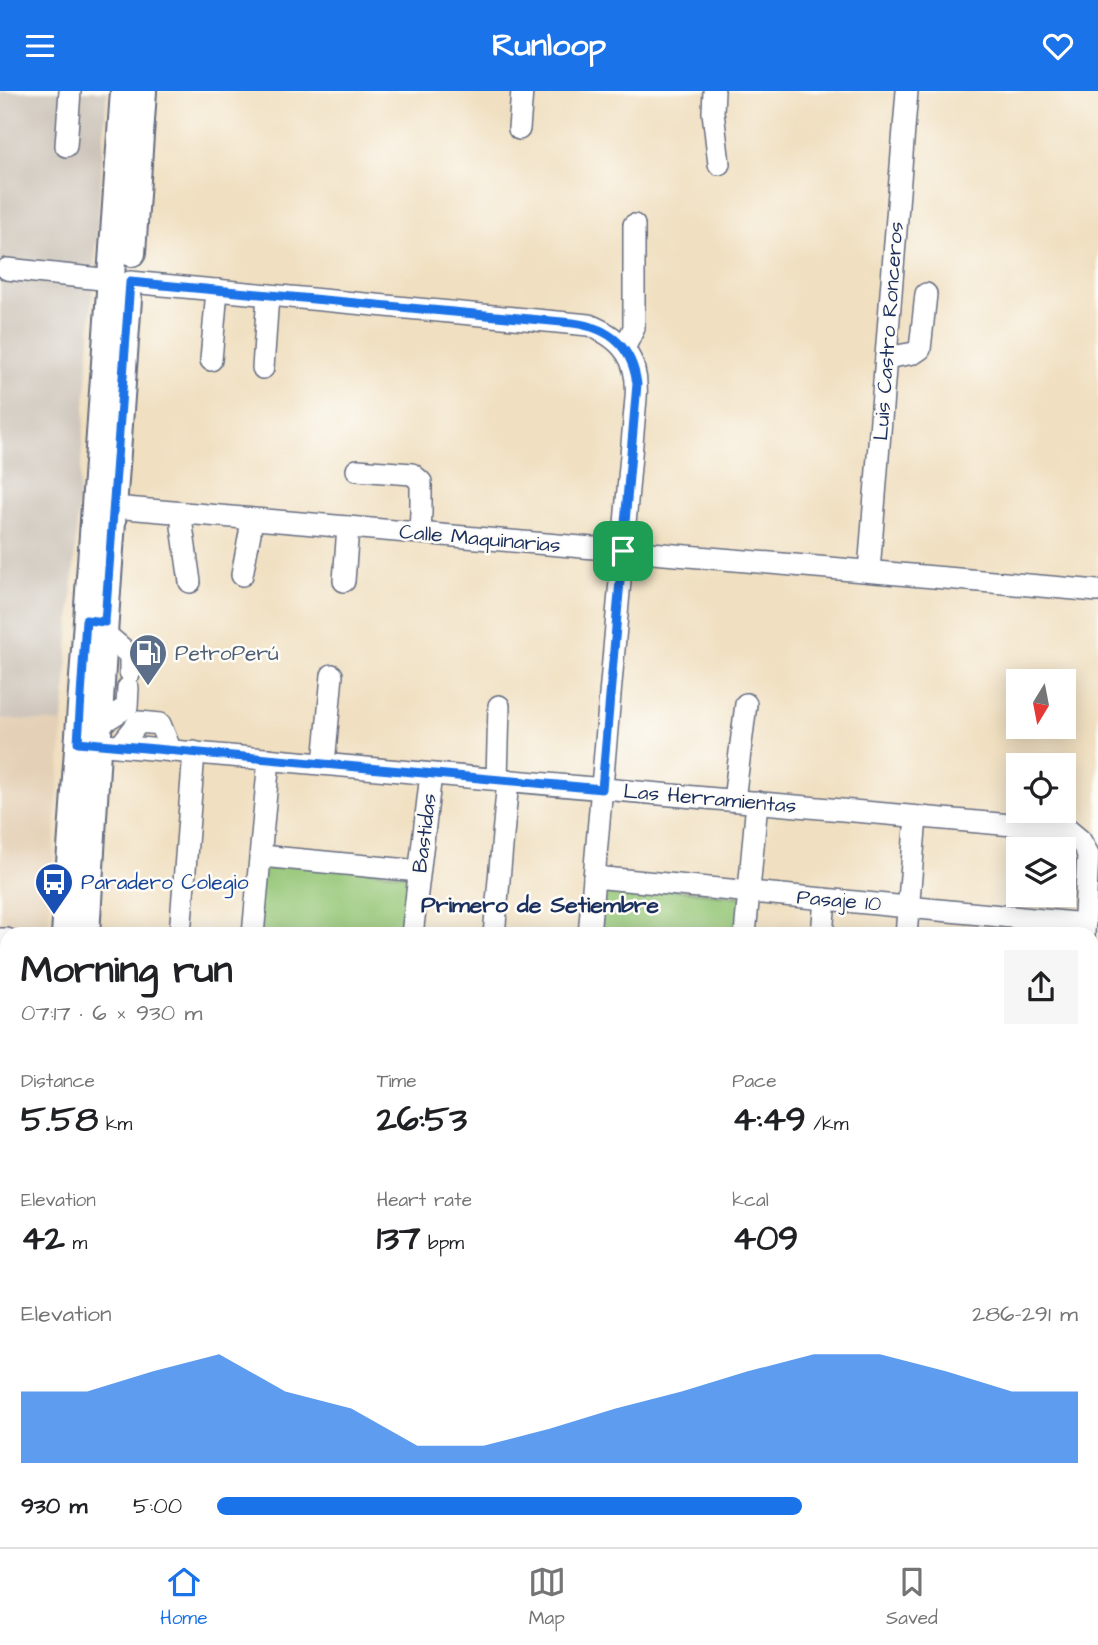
<!DOCTYPE html>
<html lang="en">
<head>
<meta charset="utf-8">
<style>
	:root { --surface:#fff; --page:#f6f6f6; --text:#202124; --muted:#757577; --line:#e0e0e0; --accent:#1a73e8 }
	body { margin:0; font-family:"Architects Daughter",sans-serif; background:var(--page); color:var(--text); height:100vh; display:flex; flex-direction:column; font-size:26px; white-space:nowrap }
	* { box-sizing:border-box; margin:0 }
	p { font-size:23px; color:var(--muted) }
	.icon { flex:none; width:38px; height:38px; fill:none; stroke:currentColor; stroke-width:2; stroke-linecap:round; stroke-linejoin:round }
	.map { position:relative; flex:1; overflow:hidden }
	.details { position:absolute; left:0px; top:836px; width:1099px; height:620px; display:flex; flex-direction:column; background:var(--surface); border-radius:21px 21px 0 0; box-shadow:0 4px 18px #0003 }
	.details>* { flex:none }
	.needle { width:46px; rotate:190deg }
	.tools { position:absolute; left:1006px; top:578px; display:grid; gap:14px }
	.tools a { display:grid; place-items:center; width:70px; height:70px; border-radius:0px; background:var(--surface); box-shadow:0 4px 18px #0003; font-size:35px }
	.pin { position:absolute; display:grid; place-items:center; width:60px; height:60px; color:#fff; margin:-30px; border-radius:14px; box-shadow:0 4px 10px #0006 }
	.round { display:grid; place-items:center; flex:none; width:74px; height:74px; border-radius:0px; background:var(--page) }
	.overview { display:flex; align-items:center; justify-content:space-between; height:119px; padding:0 21px }
	h1 { font-size:38px; font-weight:700; line-height:52px }
	.figures { display:grid; grid-template-columns:repeat(3,1fr); gap:10px; height:119px; padding:7px 21px }
	.figures div { display:grid; align-content:center }
	.figures b { font-size:35px; font-weight:700 }
	.figures small { font-size:19px; font-weight:400 }
	.figures p { font-size:19px }
	.chart { height:196px; padding:14px 21px }
	.chart p { display:flex; justify-content:space-between }
	.chart svg { width:100%; height:126px; margin-top:7px; fill:var(--accent); opacity:.7 }
	ul { padding:0 21px; list-style:none; font-size:23px }
	li { display:grid; grid-template-columns:112px 84px 1fr; align-items:center; height:52px }
	li i { height:18px; border-radius:9px; background:var(--accent) }
	header { display:flex; justify-content:space-between; align-items:center; height:91px; padding:0 21px; background:var(--accent); color:#fff; font-size:32px; font-weight:700 }
	.dock { display:flex; justify-content:space-around; align-items:center; height:98px; border-top:2px solid var(--line); background:var(--surface); font-size:19px; color:var(--muted) }
	.dock a { display:grid; justify-items:center; gap:4px }
	.dock .active { color:var(--accent) }
	.map>svg:first-child { display:block }
</style>
</head>
<body>
<header><svg class="icon" aria-label="menu" viewBox="0 0 24 24"><path d="M4 6h16M4 12h16M4 18h16"/></svg>Runloop<svg class="icon" aria-label="heart" viewBox="0 0 24 24"><path d="M12 20l-8-8c-3-5 5-10 8-4 3-6 11-1 8 4z"/></svg></header>
<div class="map">
<svg width="1098" height="1456" viewBox="0 0 1098 1456">
	<rect width="100%" height="100%" fill="#fdfcf7"/>
	<filter id="ink" filterUnits="userSpaceOnUse"><feTurbulence type="fractalNoise" baseFrequency=".0143" numOctaves="2"/><feDisplacementMap in="SourceGraphic" scale="14" xChannelSelector="R" yChannelSelector="G"/><feConvolveMatrix kernelMatrix="1 2 1 2 8 2 1 2 1" color-interpolation-filters="sRGB"/></filter>
	<filter id="wash" filterUnits="userSpaceOnUse"><feTurbulence type="fractalNoise" baseFrequency=".00686" numOctaves="4" result="noise"/><feDisplacementMap in="SourceGraphic" scale="28" xChannelSelector="R" yChannelSelector="G"/><feGaussianBlur stdDeviation="1.57" result="paint"/><feColorMatrix in="noise" values="0 0 0 0 0 0 0 0 0 0 0 0 0 0 0 0 0 1.4 0 .05"/><feComposite in="paint" operator="in"/></filter>
	<g filter="url(#wash)">
		<rect width="100%" height="100%" fill="#f0dfc0"/>
		<polygon fill="#e4d0b6" points="0,627 63,632 48,841 0,837"/>
		<g fill="#cbc2b8">
			<polygon points="0,0 107,0 63,632 0,627"/>
			<polygon points="0,863 7,863 7,1126 0,1125"/>
			<polygon points="1092,1049 1098,1050 1098,1456 1069,1456 1069,1449 1092,1449"/>
			<polygon points="0,1241 7,1242 7,1367 0,1456"/>
			<polygon points="58,1449 461,1449 460,1456 57,1456"/>
			<polygon points="748,1449 1021,1449 1020,1456 748,1456"/>
		</g>
		<g fill="#94c676" stroke="#587a6a" stroke-width="2">
			<polygon points="258,767 412,784 407,843 252,844"/>
			<polygon points="605,791 744,806 740,843 600,844"/>
		</g>
	</g>
	<g filter="url(#ink)">
		<g fill="none" stroke-linecap="round" stroke-linejoin="round">
			<defs>
				<g id="minor">
					<polyline points="714,0 713,21 719,73"/>
					<polyline points="519,38 522,0"/>
					<polyline points="66,55 70,0"/>
					<polyline points="7,178 111,189"/>
					<path d="M 130,191 L 589,234 C 624,248 639,270 636,307 L 589,844"/>
					<polyline points="624,258 634,237 634,134"/>
					<polyline points="886,267 914,262 920,258 926,203"/>
					<polyline points="211,269 217,199"/>
					<polyline points="263,277 268,204"/>
					<polyline points="357,379 412,383 421,391 421,421 420,442"/>
					<polyline points="114,416 1098,500"/>
					<polyline points="183,422 182,435 190,491"/>
					<polyline points="869,480 907,0"/>
					<polyline points="242,484 250,442 251,428"/>
					<polyline points="344,490 348,436"/>
					<polyline points="104,542 130,564 130,581"/>
					<polyline points="98,634 127,616 128,597"/>
					<polyline points="83,652 1068,739 1080,749 1088,763 1084,844"/>
					<polyline points="120,655 139,631 160,633 171,660"/>
					<polyline points="324,673 332,584"/>
					<polyline points="497,688 499,615"/>
					<polyline points="734,709 746,613"/>
					<polyline points="261,765 419,780"/>
					<polyline points="594,786 1085,833"/>
					<polyline points="180,844 194,661"/>
					<polyline points="253,844 269,668"/>
					<polyline points="412,844 431,683"/>
					<polyline points="494,844 508,689"/>
					<polyline points="745,844 757,711"/>
					<polyline points="822,844 825,808"/>
					<polyline points="906,844 916,726"/>
					<polyline points="0,848 7,848"/>
					<polyline points="0,955 7,956"/>
					<polyline points="7,971 1,1041 1,1044 7,1047"/>
					<polyline points="1092,1005 1098,1006"/>
					<polyline points="1092,1027 1098,1028"/>
					<polyline points="0,1337 7,1337"/>
					<polyline points="886,1449 906,1456"/>
					<polyline points="92,1456 109,1452 112,1449"/>
					<polyline points="219,1456 219,1449"/>
					<polyline points="386,1456 386,1449"/>
					<polyline points="473,1456 473,1449"/>
					<polyline points="563,1456 564,1449"/>
					<polyline points="644,1456 644,1449"/>
					<polyline points="736,1456 736,1449"/>
					<polyline points="1038,1456 1039,1449"/>
				</g>
				<g id="major">
					<polyline points="132,162 143,0"/>
					<polyline points="65,844 124,0"/>
					<polyline points="86,844 104,542 128,208"/>
					<polyline points="23,1456 23,1449"/>
					<polyline points="45,1456 45,1449"/>
				</g>
			</defs>
			<use href="#minor" stroke="#666d80" stroke-width="24"/>
			<use href="#major" stroke="#666d80" stroke-width="30"/>
			<use href="#minor" stroke="#fff" stroke-width="21"/>
			<use href="#major" stroke="#fff" stroke-width="26"/>
		</g>
	</g>
	<g fill="none" stroke-linecap="round" stroke-linejoin="round" filter="url(#ink)">
		<defs>
			<path id="route" d="M 130,191 L 573,232 C 611,237 632,256 637,293 L 602,698 L 78,651 L 86,529 L 105,531 Z"/>
		</defs>
		<use href="#route" stroke="#fff" stroke-width="14"/>
		<use href="#route" stroke="#1a73e8" stroke-width="9"/>
	</g>
	<defs>
		<symbol id="fuel-pin" viewBox="-11 -11 22 30"><path d="M0 17L-7.5 6A9.5 9.5 0 1 1 7.5 6Z" fill="#5c6f8a" stroke="#fdfcf7"/><path d="M-5.5-6h7V0h2V4h1.3V-2.5L3-4.5l.8-.8L6-3V5H2.5V1h-1V6h-7ZM-4.2-4.7v3.2H.2V-4.7Z" fill="#fff"/></symbol>
		<symbol id="bus-pin" viewBox="-11 -11 22 30"><path d="M0 17L-7.5 6A9.5 9.5 0 1 1 7.5 6Z" fill="#1a4fb4" stroke="#fdfcf7"/><path d="M-5-6H5V4H4V6H2V4H-2V6H-4V4H-5ZM-3.5-4V0h7V-4ZM-3.5 1.2v1.5H-2V1.2ZM2 1.2v1.5H3.5V1.2Z" fill="#fff"/></symbol>
	</defs>
	<g fill-rule="evenodd">
		<use href="#fuel-pin" x="126" y="540" width="44" height="60"/>
		<use href="#bus-pin" x="32" y="769" width="44" height="60"/>
	</g>
	<g text-anchor="middle" stroke-width="5" stroke-linejoin="round" paint-order="stroke">
		<g font-size="21" fill="#1b2f5e" stroke="#fdfcf7">
			<text transform="translate(888 240) rotate(-86)" y="7">Luis Castro Ronceros</text>
			<text transform="translate(480 447) rotate(5)" y="7">Calle Maquinarias</text>
			<text transform="translate(710 707) rotate(5)" y="7">Las Herramientas</text>
			<text transform="translate(424 742) rotate(-83)" y="7">Bastidas</text>
			<text transform="translate(839 809) rotate(5)" y="7">Pasaje 10</text>
		</g>
		<g font-size="21" fill="#4e5e75" stroke="#fdfcf7" text-anchor="start">
			<text x="175" y="569">PetroPerú</text>
		</g>
		<g font-size="21" fill="#164399" stroke="#fdfcf7" text-anchor="start">
			<text x="81" y="798">Paradero Colegio</text>
		</g>
		<g font-size="23" font-weight="bold" fill="#1b2f5e" stroke="#fdfcf7">
			<text x="540" y="821">Primero de Setiembre</text>
		</g>
	</g>
</svg>
<div class="tools">
<a><svg class="needle" viewBox="-14 -14 28 28"><path d="M0-13l5 13h-10z" fill="#e53935"/><path d="M0 13l5-13h-10z" fill="#757577"/></svg></a>
<a><svg class="icon" aria-label="locate" viewBox="0 0 24 24"><circle cx="12" cy="12" r="6"/><path d="M12 2v4M12 18v4M2 12h4M18 12h4"/></svg></a>
<a><svg class="icon" aria-label="layers" viewBox="0 0 24 24"><path d="M12 4l9 5-9 5-9-5zM3 14l9 5 9-5"/></svg></a>
</div>
<div class="pin" style="left:623px;top:460px;background:#1e9e55"><svg class="icon" aria-label="arrive" viewBox="0 0 24 24"><path d="M6 21V4h12l-3 4 3 4H6"/></svg></div>
<section class="details">
<div class="overview"><div><h1>Morning run</h1><p>07:17 · 6 × 930 m</p></div><a class="round"><svg class="icon" aria-label="share" viewBox="0 0 24 24"><path d="M12 15V3M7 8l5-5 5 5M5 13v7h14v-7"/></svg></a></div>
<div class="figures">
<div><p>Distance</p><b>5.58<small> km</small></b></div>
<div><p>Time</p><b>26:53</b></div>
<div><p>Pace</p><b>4:49<small> /km</small></b></div>
</div>
<div class="figures">
<div><p>Elevation</p><b>42<small> m</small></b></div>
<div><p>Heart rate</p><b>137<small> bpm</small></b></div>
<div><p>kcal</p><b>409</b></div>
</div>
<div class="chart"><p><span>Elevation</span>286–291 m</p>
<svg viewBox="0 0 160 44" preserveAspectRatio="none"><path d="M0 44V19L10 19L20 12L30 6L40 19L50 25L60 38L70 38L80 32L90 25L100 19L110 12L120 6L130 6L140 12L150 19L160 19V44z"/></svg>
</div>
<ul>
<li><b>930 m</b>5:00<i style="width:68%"></i></li>
</ul>
</section>
</div>
<nav class="dock">
<a class="active"><svg class="icon" aria-label="home" viewBox="0 0 24 24"><path d="M3 11l9-7 9 7M6 9v11h12V9"/></svg>Home</a>
<a><svg class="icon" aria-label="map" viewBox="0 0 24 24"><path d="M3 6l6-2 6 2 6-2v14l-6 2-6-2-6 2zM9 4v14M15 6v14"/></svg>Map</a>
<a><svg class="icon" aria-label="saved" viewBox="0 0 24 24"><path d="M7 4h10v16l-5-4-5 4z"/></svg>Saved</a>
</nav>
</body>
</html>
